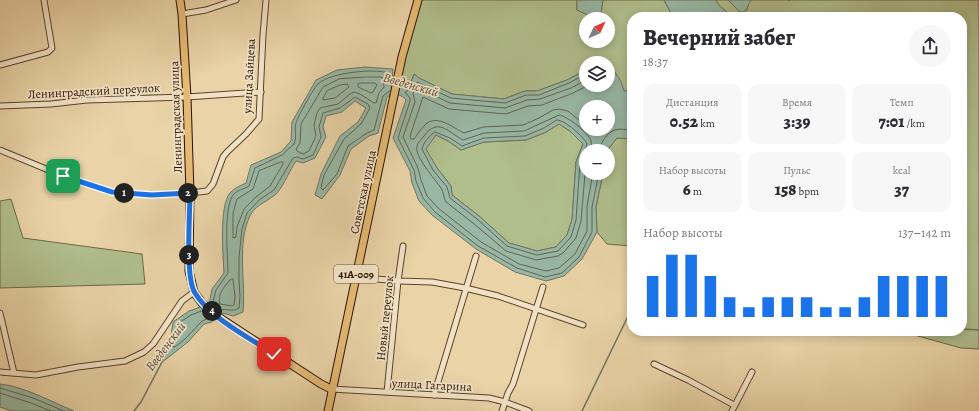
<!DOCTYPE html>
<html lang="ru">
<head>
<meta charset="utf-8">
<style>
	:root { --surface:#fff; --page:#f7f7f7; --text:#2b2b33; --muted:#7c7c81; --accent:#1a73e8 }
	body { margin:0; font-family:Alegreya,serif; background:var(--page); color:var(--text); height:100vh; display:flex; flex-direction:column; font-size:15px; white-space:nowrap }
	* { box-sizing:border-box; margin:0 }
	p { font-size:13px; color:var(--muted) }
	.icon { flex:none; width:22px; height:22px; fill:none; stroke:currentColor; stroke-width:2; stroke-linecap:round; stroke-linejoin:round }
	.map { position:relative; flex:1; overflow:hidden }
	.sheet { position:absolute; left:627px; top:12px; width:340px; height:324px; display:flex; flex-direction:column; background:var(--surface); border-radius:16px; box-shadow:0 2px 10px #0003 }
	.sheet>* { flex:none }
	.needle { width:26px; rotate:46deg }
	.tools { position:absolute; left:579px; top:12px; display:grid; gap:8px }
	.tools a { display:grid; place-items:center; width:36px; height:36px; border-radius:50%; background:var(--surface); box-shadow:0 2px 10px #0003; font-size:20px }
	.pin { position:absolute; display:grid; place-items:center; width:34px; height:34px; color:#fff; margin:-17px; border-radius:8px; box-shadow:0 2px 6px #0006 }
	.km { position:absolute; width:20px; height:20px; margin:-10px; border-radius:50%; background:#222; color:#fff; font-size:11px; line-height:20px; text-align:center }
	.round { display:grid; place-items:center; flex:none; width:42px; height:42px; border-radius:21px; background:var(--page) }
	.summary { display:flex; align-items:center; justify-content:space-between; height:68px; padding:0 16px }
	h1 { font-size:22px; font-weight:800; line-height:30px }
	.stats { display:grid; grid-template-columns:repeat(3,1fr); gap:6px; height:68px; padding:4px 16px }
	.stats div { display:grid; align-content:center; border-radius:10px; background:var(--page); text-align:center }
	.stats b { font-size:17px; font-weight:800 }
	.stats small { font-size:11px; font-weight:400 }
	.stats p { font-size:11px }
	.chart { height:112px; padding:8px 16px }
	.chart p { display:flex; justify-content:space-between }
	.chart svg { width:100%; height:72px; margin-top:4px; stroke:var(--accent); stroke-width:6 }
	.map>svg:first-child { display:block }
</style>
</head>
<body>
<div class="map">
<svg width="979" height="411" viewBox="0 0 979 411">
	<rect width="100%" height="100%" fill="#e9d3a7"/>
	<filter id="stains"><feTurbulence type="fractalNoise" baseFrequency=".005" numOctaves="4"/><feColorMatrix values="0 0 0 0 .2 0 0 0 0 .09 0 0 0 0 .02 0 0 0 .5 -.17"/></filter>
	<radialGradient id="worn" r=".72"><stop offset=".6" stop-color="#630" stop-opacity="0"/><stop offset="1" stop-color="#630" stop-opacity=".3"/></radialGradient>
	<g fill="#b0be8c" stroke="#6e6746" fill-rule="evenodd">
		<path d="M 420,0 L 577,0 L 577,10 L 601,14 L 603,0 L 664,0 L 673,17 L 632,17 L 632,90 L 624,91 L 615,72 L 608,69 L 608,63 L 586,63 L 586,70 L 567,80 L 537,91 L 525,91 L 504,99 L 452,94 L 419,78 L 414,74 C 411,83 409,88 398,86 ZM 586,19 L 608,19 L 608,41 L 586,41 Z"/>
		<path d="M 716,0 L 728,0 L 740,12 L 747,10 L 748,4 L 751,0 L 789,0 L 789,1 L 791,0 L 979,0 L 979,349 L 961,348 L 900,331 L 962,331 L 962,17 L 731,17 C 727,10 719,8 716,0 Z"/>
		<polygon points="559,124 570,131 583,144 576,162 572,220 567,235 556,247 537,251 509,243 479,216 452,195 451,186 437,168 425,148 436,135 448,141 461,150 484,142 526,140 546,132"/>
		<polygon points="617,138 632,139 632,245 631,246 607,244 597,232 596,207 603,173 608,173 609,148"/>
		<polygon points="11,199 23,238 142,254 145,284 0,288 0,201"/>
	</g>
	<g fill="#98b8a5" stroke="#6d7563" fill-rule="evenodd">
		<polygon points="577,0 603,0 601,14 588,15 577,10"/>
		<path d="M 664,0 L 716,0 C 719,8 727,10 731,17 L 673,17 Z"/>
		<path d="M 728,0 L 751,0 C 748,4 748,9 744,12 L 740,12 Z"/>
		<path d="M 365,67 L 393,69 L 392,81 C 404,91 410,88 414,74 L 419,78 L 452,94 L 504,99 L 525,91 L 537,91 L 567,80 L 586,70 L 586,85 L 608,85 L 608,69 C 618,74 621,80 624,91 L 632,90 L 632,139 L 617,138 L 609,148 L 608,151 L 586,151 L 586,173 L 603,173 L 596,207 L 597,232 L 582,259 L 564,276 L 546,281 L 515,272 L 476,249 L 432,215 L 419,201 L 412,183 L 410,171 L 393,138 L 406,100 C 402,95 397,94 391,94 L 387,97 L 378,133 L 369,136 L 351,149 L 340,175 L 322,199 L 315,195 L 321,174 L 340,136 L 358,122 L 366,108 L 355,101 L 342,112 L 326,116 L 323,127 L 326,137 L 315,158 L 303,163 L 296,161 C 290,170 284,185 277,193 C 269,201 257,204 251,214 C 236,241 246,283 243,312 L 233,316 L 223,313 L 212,322 L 204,324 L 188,342 L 161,363 L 171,336 L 173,322 L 189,311 L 209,304 L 212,289 L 224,273 C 223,255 219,206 230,193 C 234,188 240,186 246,183 L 251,165 L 281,152 L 291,141 L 292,122 L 316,80 L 337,70 ZM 586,107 L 608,107 L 608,129 L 586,129 ZM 559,124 L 570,131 L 583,144 L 576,162 L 572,220 L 567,235 L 556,247 L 537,251 L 509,243 L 479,216 L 452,195 L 451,186 L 437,168 L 426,149 L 436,135 L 448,141 L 461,150 L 484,142 L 526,140 L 546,132 Z"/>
		<path d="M 0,384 C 23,386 52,402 74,411 L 12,411 L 0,407 Z"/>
	</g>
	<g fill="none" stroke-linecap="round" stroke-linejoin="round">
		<g stroke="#626452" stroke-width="1">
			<polyline points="586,74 569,83 539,95 526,95 505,103 451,98 417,82 411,89 405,92 410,98 410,101 398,138 414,170 416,181 423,198 435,212 478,246 517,268 545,277 562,273 579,257 592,232 592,207 599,173"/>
			<polygon points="365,77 381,77 383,78 384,87 379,93 376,103 374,103 360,94 354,92 350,94 338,104 320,108 317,113 314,125 316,136 309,151 303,154 297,151 296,149 300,143 301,124 323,87 339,79"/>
			<polyline points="586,80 571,88 540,99 527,100 505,108 450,103 418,88 413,93 415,102 403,137 418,168 421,180 427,196 438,208 481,242 519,264 546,271 559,268 575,254 587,231 587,206 593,173"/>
			<polygon points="360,83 375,83 377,85 373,92 371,93 358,87 358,84"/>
			<polygon points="340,85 347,84 349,87 335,98 323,100 323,98 327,91"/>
			<path d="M 557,120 C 565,120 584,137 587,144 L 580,163 L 576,220 L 571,237 L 558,251 L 537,255 L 507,246 L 477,219 L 450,198 L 447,187 L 433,170 L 422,149 C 423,143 430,135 435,132 L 450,138 L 462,146 L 484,138 L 525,136 L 544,128 Z"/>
			<path d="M 586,126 L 568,111 L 559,109 L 553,110 L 539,118 L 523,125 L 483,127 L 464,133 C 453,128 438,114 426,124 C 421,128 418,134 414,139 L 411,139 L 410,136 L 423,97 L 449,109 L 506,114 L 528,106 L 542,105 L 573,93 L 589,85"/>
			<path d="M 599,151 C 600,144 607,132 615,130 C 620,128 627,130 632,131"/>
			<polygon points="281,162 283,162 283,164 270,186 256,197 244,209 237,227 236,237 233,238 233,213 237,199 253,189 259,171"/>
			<path d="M 586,162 L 581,221 L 576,238 L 563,253 L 558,256 L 536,260 L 506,251 L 473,223 L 446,202 C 443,197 444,192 441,188 C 435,179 414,156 417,146 C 418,142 422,139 424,136 C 438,117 448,132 463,140 L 484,133 L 524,131 L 559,115 C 567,116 589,133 591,141 C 592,145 591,148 590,151"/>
			<path d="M 233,279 L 235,297 L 234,305 L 232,306 L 220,304 C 217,295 224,287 230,280 Z"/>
			<path d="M 212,306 L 216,290 L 228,273 C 228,255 223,210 233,195 C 237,190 244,189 249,186 L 255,168 L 282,155 L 294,144 C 297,137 294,129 296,123 C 298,116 314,87 319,83 C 331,73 374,68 388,73 L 388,82 L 391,86"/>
			<polyline points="204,310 191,315 177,324 173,347 175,347 185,339 202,321 212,317"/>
			<path d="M 219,311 C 226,307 232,313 239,308 L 240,297 L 239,280 L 239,257 L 242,229 L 247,213 L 259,200 L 274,190 L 293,158 L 297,157 L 303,159 L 313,155 L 321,137 L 319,127 L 323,113 L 340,108 L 355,97 L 368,104 L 370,108 L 361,124 L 344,139 L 324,175 L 321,188 L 323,190 L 337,174 L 348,146 L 367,133 L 374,130 L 383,96 L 391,90"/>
			<polyline points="0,388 33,398 64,411"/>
			<polyline points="0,393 31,403 51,411"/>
		</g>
		<g stroke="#6d7563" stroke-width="1.5">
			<polyline points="962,329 979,330"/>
			<polyline points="134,411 141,402 162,362"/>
			<polyline points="582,411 632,308"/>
		</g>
		<defs>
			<g id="minor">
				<polyline points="182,14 206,10 236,0"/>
				<polyline points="0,65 48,52 52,48 44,0"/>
				<polyline points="0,106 51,104 87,100 187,97 261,92"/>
				<polyline points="0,150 63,176 112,192 152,195 190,193 207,191 213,184 223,157 227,152 246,134 259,119 263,35 266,0"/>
				<polyline points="356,277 398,281 432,282 465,288 498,296 583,325"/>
				<polyline points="0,313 14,373"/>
				<polyline points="654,364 688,380 734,405"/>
				<polyline points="0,372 36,375 78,367 125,361 144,352 153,344 182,301 194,292"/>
				<polyline points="331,389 489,398 505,402 529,411"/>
				<polyline points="387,392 398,281 403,246"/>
				<polyline points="434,395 476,256"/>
				<polyline points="502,411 508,393 513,384 543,287"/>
				<polyline points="732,411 752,372"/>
			</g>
			<g id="major">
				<polyline points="180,0 182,14 187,97 190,193 189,271 194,292 202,303 220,318 321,384 331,389"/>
				<polyline points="328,411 402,57 418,0"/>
			</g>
		</defs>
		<use href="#minor" stroke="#5b412a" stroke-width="7"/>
		<use href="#major" stroke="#2c1000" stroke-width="9"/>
		<use href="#minor" stroke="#f1e2c6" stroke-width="5"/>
		<use href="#major" stroke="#e4ba74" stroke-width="7"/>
	</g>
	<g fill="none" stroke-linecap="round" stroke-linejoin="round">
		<defs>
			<path id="route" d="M 63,176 L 112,192 L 152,195 L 190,193 C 190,214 185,278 195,293 C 209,317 250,338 274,354"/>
		</defs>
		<use href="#route" stroke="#fff" stroke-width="8"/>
		<use href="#route" stroke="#1a73e8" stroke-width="5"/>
	</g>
	<g text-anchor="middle" stroke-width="3.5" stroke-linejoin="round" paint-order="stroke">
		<rect fill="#f1e2c6" stroke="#674f3b" stroke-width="1" x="334" y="265" width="44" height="18" rx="3"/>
		<g font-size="11" font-weight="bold" fill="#2c1000">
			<text x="356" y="278">41А-009</text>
		</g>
		<g font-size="12" fill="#2c1000" stroke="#f1e2c6">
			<text transform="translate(249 76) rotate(-87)" y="4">улица Зайцева</text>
			<text transform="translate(94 91) rotate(-3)" y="4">Ленинградский переулок</text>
			<text transform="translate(176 117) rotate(-92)" y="4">Ленинградская улица</text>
			<text transform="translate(363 192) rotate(-78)" y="4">Советская улица</text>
			<text transform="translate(385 318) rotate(-84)" y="4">Новый переулок</text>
			<text transform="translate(432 385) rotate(3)" y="4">улица Гагарина</text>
		</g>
		<g font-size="13" font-style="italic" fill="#524b3a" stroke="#f1e2c6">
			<text transform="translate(411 84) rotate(16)" y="5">Введенский</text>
			<text transform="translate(165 346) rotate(-53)" y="5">Введенский</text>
		</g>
	</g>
	<rect width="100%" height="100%" filter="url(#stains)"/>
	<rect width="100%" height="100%" fill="url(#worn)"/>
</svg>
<div class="tools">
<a><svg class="needle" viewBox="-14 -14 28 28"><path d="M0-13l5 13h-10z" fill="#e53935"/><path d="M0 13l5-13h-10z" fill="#7c7c81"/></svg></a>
<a><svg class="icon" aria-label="layers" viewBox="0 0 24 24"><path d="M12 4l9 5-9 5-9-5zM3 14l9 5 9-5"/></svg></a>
<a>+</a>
<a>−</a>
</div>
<div class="pin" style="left:63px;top:176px;background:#1e9e55"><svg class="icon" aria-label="arrive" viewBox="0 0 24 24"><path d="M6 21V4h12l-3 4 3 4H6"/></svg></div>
<div class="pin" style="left:274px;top:354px;background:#d93025"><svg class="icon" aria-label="check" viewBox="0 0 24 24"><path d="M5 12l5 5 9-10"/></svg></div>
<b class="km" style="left:124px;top:193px">1</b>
<b class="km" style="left:188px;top:193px">2</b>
<b class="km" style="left:189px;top:255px">3</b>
<b class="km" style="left:212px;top:311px">4</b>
<section class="sheet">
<div class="summary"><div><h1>Вечерний забег</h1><p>18:37</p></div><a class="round"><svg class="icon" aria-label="share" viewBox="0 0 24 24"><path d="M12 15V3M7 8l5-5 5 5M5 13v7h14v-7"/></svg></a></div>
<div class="stats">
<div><p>Дистанция</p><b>0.52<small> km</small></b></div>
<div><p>Время</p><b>3:39</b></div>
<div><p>Темп</p><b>7:01<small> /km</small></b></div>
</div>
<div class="stats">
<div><p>Набор высоты</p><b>6<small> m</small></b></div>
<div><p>Пульс</p><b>158<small> bpm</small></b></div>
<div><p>kcal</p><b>37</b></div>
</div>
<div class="chart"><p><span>Набор высоты</span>137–142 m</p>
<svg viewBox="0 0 160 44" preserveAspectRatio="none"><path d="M5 44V19M15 44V6M25 44V6M35 44V19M45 44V32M55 44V38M65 44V32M75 44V32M85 44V32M95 44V38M105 44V38M115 44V32M125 44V19M135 44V19M145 44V19M155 44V19"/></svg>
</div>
</section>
</div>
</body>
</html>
